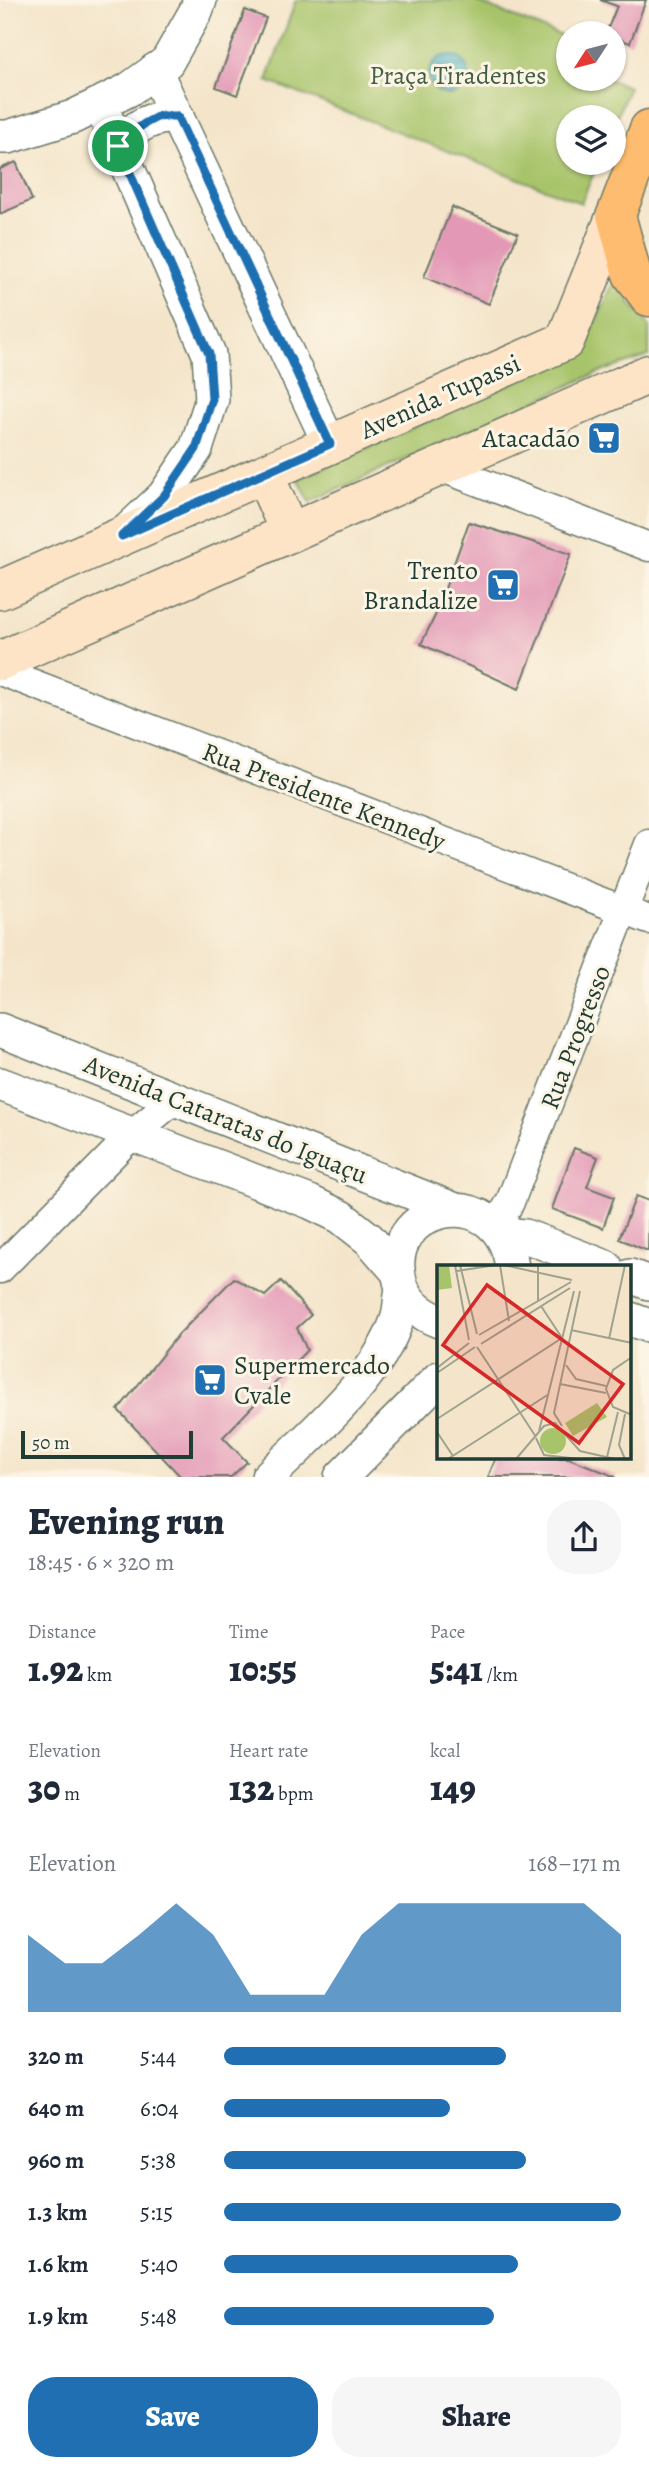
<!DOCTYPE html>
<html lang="en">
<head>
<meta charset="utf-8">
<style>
	:root { --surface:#fff; --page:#f6f6f7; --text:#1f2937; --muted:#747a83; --accent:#1f6fb2 }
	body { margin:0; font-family:Alegreya,serif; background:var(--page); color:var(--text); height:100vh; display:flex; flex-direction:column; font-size:26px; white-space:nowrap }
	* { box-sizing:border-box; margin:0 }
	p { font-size:23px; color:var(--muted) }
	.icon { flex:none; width:38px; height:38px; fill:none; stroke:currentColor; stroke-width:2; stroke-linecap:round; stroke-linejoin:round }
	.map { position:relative; height:1477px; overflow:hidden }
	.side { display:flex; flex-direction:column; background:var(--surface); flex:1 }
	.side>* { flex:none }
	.needle { width:46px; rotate:234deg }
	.controls { position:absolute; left:556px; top:21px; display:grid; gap:14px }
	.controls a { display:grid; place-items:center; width:70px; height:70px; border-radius:50%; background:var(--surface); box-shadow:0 2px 5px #0004; font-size:35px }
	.scale { position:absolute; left:21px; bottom:18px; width:172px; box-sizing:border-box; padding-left:7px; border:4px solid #1f3d34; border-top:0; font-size:19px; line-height:24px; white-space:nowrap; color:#1f3d34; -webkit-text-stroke:5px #fcf5e5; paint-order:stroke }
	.pin { position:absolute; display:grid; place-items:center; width:60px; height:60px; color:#fff; margin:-30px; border:4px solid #fff; border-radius:50%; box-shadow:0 2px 7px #0007 }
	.round { display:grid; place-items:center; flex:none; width:74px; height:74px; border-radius:28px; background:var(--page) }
	.head { display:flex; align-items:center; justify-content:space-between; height:119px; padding:0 28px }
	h1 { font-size:38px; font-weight:800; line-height:52px }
	.figures { display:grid; grid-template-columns:repeat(3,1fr); gap:10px; height:119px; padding:7px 28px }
	.figures div { display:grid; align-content:center }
	.figures b { font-size:35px; font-weight:800 }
	.figures small { font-size:19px; font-weight:400 }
	.figures p { font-size:19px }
	.chart { height:196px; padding:14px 28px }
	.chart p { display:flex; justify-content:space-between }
	.chart svg { width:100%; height:126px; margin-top:7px; fill:var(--accent); opacity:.7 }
	.button { display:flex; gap:14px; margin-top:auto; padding:14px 28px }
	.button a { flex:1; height:80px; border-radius:28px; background:var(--accent); color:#fff; font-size:28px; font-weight:800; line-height:80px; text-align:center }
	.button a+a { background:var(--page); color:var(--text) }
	ul { padding:0 28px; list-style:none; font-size:23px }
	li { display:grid; grid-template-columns:112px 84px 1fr; align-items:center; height:52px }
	li i { height:18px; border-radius:9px; background:var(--accent) }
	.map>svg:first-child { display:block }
</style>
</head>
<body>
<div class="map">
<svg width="649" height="1477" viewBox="0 0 649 1477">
	<defs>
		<pattern id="water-rules" width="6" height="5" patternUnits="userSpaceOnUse" patternTransform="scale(1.75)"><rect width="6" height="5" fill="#3eaabd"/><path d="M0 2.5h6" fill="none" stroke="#338c9a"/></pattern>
	</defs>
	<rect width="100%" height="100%" fill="#fcf5e5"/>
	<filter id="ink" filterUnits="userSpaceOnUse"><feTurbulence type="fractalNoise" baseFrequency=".0143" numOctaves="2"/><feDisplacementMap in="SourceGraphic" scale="14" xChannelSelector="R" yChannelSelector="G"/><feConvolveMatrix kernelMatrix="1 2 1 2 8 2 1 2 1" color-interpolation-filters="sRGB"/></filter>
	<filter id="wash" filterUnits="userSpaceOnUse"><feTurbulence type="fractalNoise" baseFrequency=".00686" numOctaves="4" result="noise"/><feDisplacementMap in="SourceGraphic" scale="28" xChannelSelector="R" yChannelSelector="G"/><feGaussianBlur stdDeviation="1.57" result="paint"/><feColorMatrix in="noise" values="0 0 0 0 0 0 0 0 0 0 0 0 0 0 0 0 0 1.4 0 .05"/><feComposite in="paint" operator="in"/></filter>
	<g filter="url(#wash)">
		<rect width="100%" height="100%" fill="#f4e5ca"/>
		<g fill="#a8c46b" stroke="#648050" stroke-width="2">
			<polygon points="296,0 472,0 569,39 569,79 608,79 629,87 614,123 614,117 569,117 569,163 598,163 581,203 267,81"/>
			<polygon points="616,277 631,304 649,325 649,356 597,373 310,502 298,479 582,352"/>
		</g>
		<circle fill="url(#water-rules)" stroke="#2e7478" stroke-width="2" cx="449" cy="75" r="20"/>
		<g id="blocks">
			<g fill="#e398b6">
				<polygon points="600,0 646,0 630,43 614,37 614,33 606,33 617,6"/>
				<polygon points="245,10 266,18 237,95 216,87"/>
				<polygon points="16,162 32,200 0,214 0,169"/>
				<polygon points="452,207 518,233 489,304 424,277"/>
				<polygon points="469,522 571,554 519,689 421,644 435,616"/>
				<polygon points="574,1148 598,1157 587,1187 614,1197 603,1228 552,1209"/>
				<polygon points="636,1196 649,1201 648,1251 619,1239"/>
				<polygon points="234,1278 265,1296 281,1281 311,1315 297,1328 307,1350 223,1437 247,1462 231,1477 181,1477 118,1410 178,1335"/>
				<polygon points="496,1458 569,1458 616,1477 488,1477"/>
			</g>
		</g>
	</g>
	<g filter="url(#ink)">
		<use href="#blocks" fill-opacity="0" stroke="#6a7868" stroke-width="2"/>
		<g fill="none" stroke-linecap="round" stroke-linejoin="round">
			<defs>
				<g id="minor">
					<polyline points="440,467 649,547"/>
					<polyline points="0,671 649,920"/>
					<polyline points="496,1227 510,1202 649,844"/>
					<polyline points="0,1269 133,1134 175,1099"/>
				</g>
				<g id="tertiary">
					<polyline points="155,70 330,445"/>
					<polyline points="100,104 209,354 212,399 196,449 164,496 128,530"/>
					<polyline points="0,137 8,137 73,117 128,90 167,62 196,11 200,0"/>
					<path d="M 118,146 C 135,126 150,117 177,116"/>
					<polyline points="0,1030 453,1209"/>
					<polyline points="0,1084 310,1202 341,1217 369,1239 397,1271"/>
					<polyline points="502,1234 525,1236 606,1267"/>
					<polyline points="630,1276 649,1283"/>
					<polyline points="630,1319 649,1326"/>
					<path d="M 439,1321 C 420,1314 405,1301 400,1281 C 380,1206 499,1175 512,1267"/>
					<path d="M 268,1477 C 313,1432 376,1381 397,1320 C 400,1311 400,1299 402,1289"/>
					<polyline points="341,1477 439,1378"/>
				</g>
				<g id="secondary">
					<polyline points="264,474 290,533"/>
					<polyline points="0,590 565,341 616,215"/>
					<polyline points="0,661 649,374"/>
				</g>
				<polyline id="primary" points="649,129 616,215 632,274 649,297"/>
			</defs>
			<use href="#minor" stroke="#6a7868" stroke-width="31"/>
			<use href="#tertiary" stroke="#6a7868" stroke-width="36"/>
			<use href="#secondary" stroke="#6a7868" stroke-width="41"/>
			<use href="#primary" stroke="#6a7868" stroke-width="41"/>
			<use href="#minor" stroke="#fff" stroke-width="28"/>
			<use href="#tertiary" stroke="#fff" stroke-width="33"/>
			<use href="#secondary" stroke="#fee4c6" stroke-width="38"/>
			<use href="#primary" stroke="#fdbc70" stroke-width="38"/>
		</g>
	</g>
	<g fill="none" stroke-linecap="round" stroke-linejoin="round" filter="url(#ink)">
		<defs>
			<path id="route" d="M 159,116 L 177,116 L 330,444 L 122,536 L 164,496 L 196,449 L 212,399 L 209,354 L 118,146 C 130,132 142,124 159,116 Z"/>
		</defs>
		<use href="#route" stroke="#fff" stroke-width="14"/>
		<use href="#route" stroke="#1f6fb2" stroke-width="9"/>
	</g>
	<defs>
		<symbol id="supermarket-square" viewBox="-11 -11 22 22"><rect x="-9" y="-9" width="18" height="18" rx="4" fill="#1f6fb2" stroke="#fcf5e5"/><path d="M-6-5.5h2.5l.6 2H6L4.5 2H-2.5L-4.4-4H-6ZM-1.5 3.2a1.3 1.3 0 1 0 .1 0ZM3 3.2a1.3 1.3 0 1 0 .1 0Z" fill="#fff"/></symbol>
	</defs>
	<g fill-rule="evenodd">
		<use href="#supermarket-square" x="585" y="419" width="38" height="38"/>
		<use href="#supermarket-square" x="484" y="566" width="38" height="38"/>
		<use href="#supermarket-square" x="191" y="1361" width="38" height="38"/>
	</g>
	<g text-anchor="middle" stroke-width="6" stroke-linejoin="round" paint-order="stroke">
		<g font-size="26" fill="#415f42" stroke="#fcf5e5">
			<text x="458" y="84">Praça Tiradentes</text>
		</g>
		<g font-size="26" fill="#1f3d34" stroke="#fcf5e5">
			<text transform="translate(440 396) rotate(-24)" y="9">Avenida Tupassi</text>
			<text transform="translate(324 796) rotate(21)" y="9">Rua Presidente Kennedy</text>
			<text transform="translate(575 1037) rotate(-69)" y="9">Rua Progresso</text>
			<text transform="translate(226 1119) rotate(22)" y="9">Avenida Cataratas do Iguaçu</text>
		</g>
		<g font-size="26" fill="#1f3d34" stroke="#fcf5e5" text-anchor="end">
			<text x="580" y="447">Atacadão</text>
			<text x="478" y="579">Trento<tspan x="478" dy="30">Brandalize</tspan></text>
			<text x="234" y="1374" text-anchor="start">Supermercado<tspan x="234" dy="30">Cvale</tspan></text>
		</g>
	</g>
	<g transform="translate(437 1265)">
		<rect width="194" height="194" fill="#f4e5ca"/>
		<path d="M 0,0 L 12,0 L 15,23 L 0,25 ZM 160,138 L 170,152 L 136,171 L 128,158 ZM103 176a13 13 0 1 1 26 0a13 13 0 1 1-26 0Z" fill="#a8c46b"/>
		<path fill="none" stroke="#9fa28e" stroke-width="2" d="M 18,0 L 32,75M 23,0 L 40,69M 63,0 L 72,56M 66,0 L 135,15M 101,0 L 101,36M 20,6 L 59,0M 134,65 L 195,78M 42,70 L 134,17M 172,74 L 188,0M 44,79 L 133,23M 40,82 L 99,172M 195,92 L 176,105 L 169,124 L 176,142 L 195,150M 129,100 L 139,114 L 169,121M 2,107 L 0,103 L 32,78M 0,108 L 38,82M 123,119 L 169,128M 188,149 L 182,180 L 188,194M 0,154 L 125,73 L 104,41M 125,161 L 117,148 L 143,26M 102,166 L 137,26M 0,167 L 16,191M 99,173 L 107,190 L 142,194M 170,192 L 181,147M 11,194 L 112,129M 79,194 L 107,161 L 118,158 L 143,186 L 178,194"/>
		<path fill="#d62828" fill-opacity="0.15" stroke="#d62828" stroke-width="3.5" d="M 50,20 L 186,119 L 142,178 L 6,80 Z"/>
		<rect width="194" height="194" fill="none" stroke="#1f3d34" stroke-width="3.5"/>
	</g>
</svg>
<div class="controls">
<a><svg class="needle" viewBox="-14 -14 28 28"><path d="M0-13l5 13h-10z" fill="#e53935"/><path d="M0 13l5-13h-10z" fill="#747a83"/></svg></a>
<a><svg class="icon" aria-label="layers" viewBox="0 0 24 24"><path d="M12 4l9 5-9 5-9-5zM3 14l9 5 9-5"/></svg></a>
</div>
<div class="scale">50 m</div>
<div class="pin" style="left:118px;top:146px;background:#1e9e55"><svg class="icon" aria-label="arrive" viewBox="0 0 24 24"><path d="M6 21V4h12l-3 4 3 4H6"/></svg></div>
</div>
<section class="side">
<div class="head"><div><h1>Evening run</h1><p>18:45 · 6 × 320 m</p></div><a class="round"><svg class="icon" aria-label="share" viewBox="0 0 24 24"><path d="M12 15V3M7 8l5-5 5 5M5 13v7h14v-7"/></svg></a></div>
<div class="figures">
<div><p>Distance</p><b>1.92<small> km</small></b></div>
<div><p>Time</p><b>10:55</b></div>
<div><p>Pace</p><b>5:41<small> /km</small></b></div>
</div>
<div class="figures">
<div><p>Elevation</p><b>30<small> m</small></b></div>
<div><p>Heart rate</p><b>132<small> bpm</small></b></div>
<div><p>kcal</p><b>149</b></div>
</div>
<div class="chart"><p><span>Elevation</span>168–171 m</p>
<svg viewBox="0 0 160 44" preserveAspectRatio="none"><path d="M0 44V17L10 27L20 27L30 17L40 6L50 17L60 38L70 38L80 38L90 17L100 6L110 6L120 6L130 6L140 6L150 6L160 17V44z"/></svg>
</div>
<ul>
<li><b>320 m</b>5:44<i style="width:71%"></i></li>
<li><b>640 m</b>6:04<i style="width:57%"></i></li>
<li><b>960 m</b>5:38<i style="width:76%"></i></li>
<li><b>1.3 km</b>5:15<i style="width:100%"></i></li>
<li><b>1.6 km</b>5:40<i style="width:74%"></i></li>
<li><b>1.9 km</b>5:48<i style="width:68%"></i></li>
</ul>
<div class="button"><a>Save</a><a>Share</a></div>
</section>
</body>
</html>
